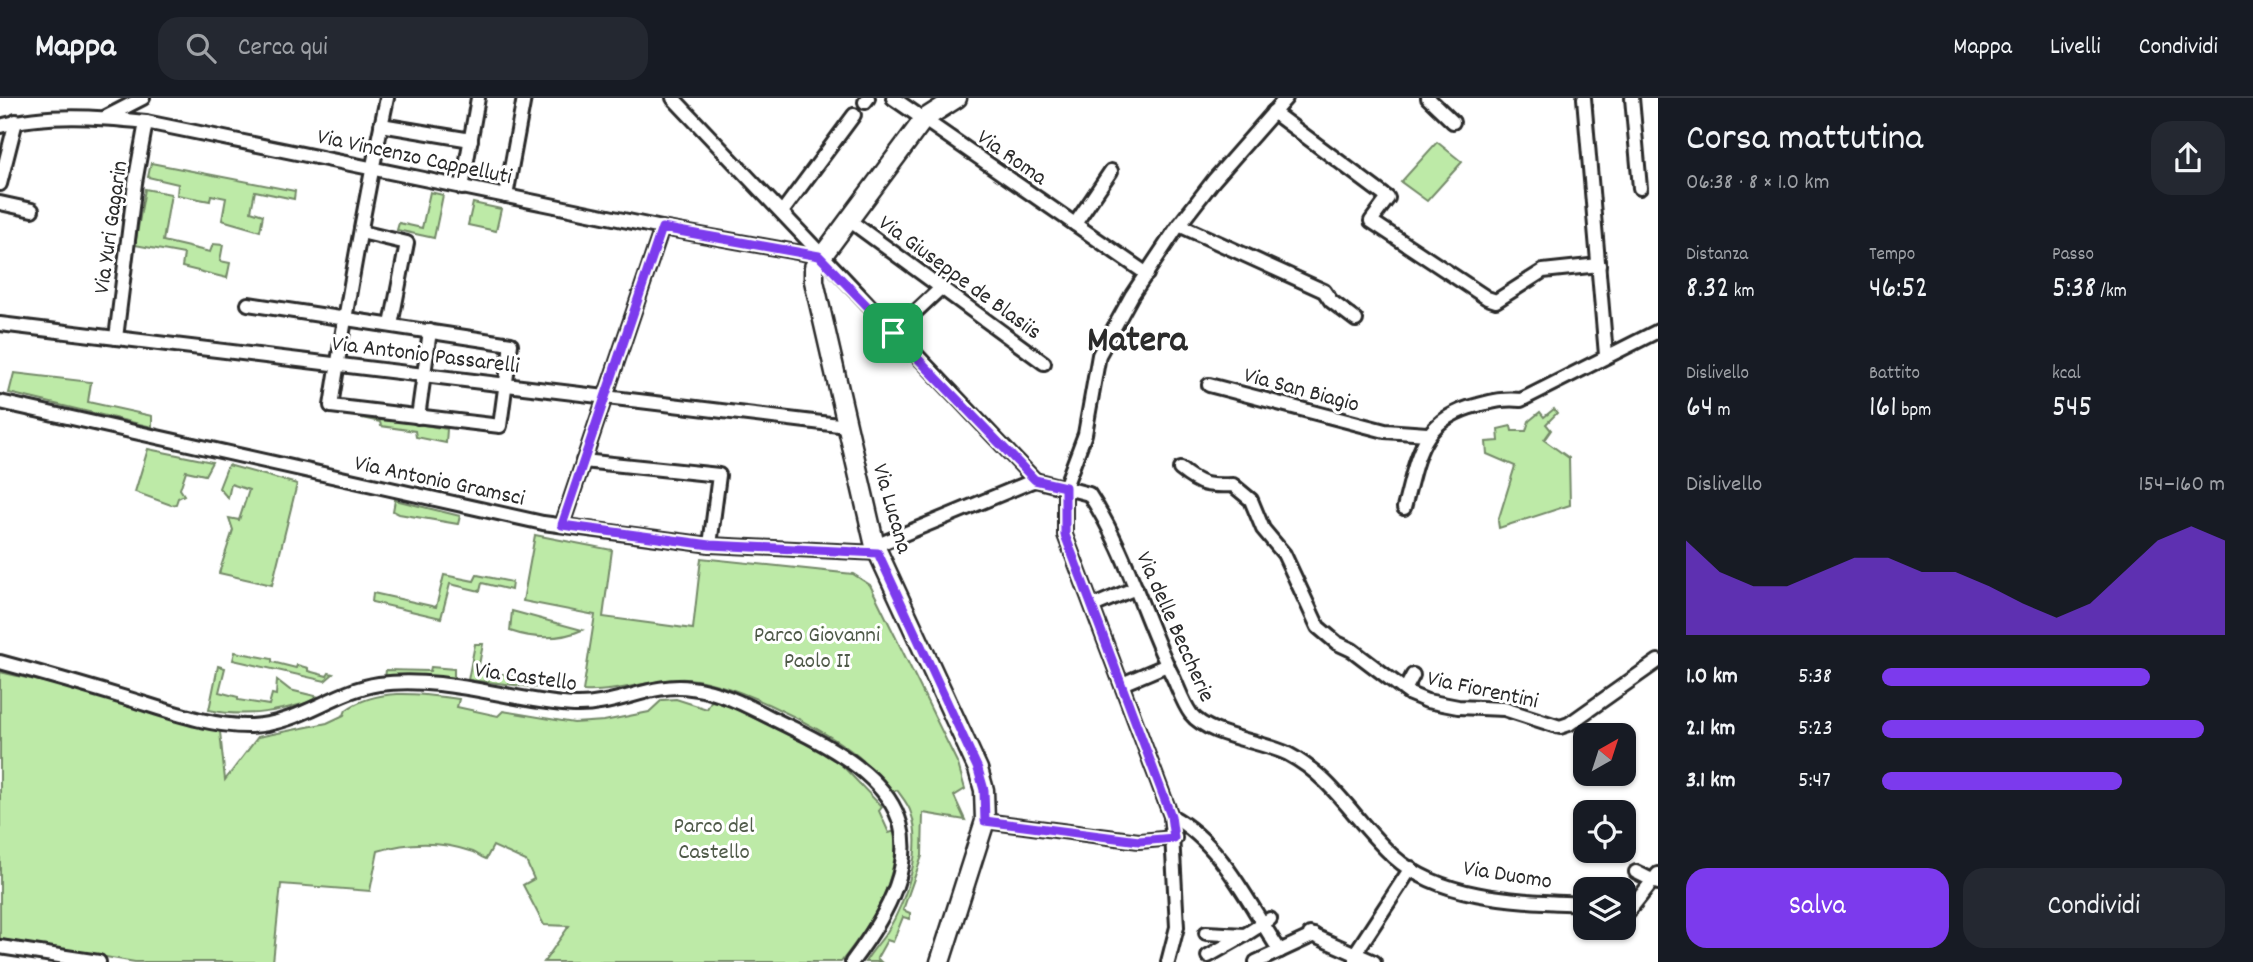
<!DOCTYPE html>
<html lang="it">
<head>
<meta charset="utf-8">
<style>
	:root { --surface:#171b24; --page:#242831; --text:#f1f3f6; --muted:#9ea1a6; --line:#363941; --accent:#7c3aed }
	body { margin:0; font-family:Dekko,sans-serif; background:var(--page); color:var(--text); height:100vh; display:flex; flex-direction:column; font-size:26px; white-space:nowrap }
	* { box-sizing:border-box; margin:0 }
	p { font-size:23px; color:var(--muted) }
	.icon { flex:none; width:38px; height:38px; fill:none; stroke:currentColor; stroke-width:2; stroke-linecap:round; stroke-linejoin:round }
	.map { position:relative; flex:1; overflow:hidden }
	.details { display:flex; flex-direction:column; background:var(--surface); width:595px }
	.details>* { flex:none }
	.needle { width:46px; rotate:39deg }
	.buttons { position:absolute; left:1573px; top:625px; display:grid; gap:14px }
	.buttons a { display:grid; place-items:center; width:63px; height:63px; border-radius:14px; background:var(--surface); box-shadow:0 2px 5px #0004; font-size:35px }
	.pin { position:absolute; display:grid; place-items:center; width:60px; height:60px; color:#fff; margin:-30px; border-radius:14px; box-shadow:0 4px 10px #0006 }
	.round { display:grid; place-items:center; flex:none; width:74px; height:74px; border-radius:21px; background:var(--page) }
	.head { display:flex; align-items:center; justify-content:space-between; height:119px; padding:0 28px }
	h1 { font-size:38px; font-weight:600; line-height:52px }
	.figures { display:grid; grid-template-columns:repeat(3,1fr); gap:10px; height:119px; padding:7px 28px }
	.figures div { display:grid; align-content:center }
	.figures b { font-size:30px; font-weight:600 }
	.figures small { font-size:19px; font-weight:400 }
	.figures p { font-size:19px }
	.chart { height:196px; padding:14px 28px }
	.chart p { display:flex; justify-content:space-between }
	.chart svg { width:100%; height:126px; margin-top:7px; fill:var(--accent); opacity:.7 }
	.button { display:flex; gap:14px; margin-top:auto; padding:14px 28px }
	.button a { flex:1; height:80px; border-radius:21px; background:var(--accent); color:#fff; font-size:28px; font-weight:600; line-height:80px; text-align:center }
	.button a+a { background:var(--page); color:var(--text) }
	ul { padding:0 28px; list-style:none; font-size:23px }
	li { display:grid; grid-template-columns:112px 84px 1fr; align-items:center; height:52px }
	li i { height:18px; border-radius:9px; background:var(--accent) }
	header { display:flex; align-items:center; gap:42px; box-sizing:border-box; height:98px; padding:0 35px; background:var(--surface); border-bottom:2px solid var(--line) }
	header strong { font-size:33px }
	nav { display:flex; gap:38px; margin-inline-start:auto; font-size:24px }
	.search { width:490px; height:63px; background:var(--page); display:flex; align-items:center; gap:18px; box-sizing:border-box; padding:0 24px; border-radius:21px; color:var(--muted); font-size:26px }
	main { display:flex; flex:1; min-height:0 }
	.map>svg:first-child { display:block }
</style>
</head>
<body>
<header>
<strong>Mappa</strong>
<div class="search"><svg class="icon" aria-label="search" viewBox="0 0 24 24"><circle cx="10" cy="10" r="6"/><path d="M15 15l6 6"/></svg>Cerca qui</div>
<nav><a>Mappa</a><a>Livelli</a><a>Condividi</a></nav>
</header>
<main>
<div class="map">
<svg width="1658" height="864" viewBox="0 0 1658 864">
	<rect width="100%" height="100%" fill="#fff"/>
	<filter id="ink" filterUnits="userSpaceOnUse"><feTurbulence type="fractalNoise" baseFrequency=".0143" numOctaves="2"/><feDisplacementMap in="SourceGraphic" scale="14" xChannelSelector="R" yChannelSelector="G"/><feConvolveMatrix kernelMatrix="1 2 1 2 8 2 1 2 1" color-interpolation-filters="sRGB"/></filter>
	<g filter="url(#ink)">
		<g fill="#bdeaa7" stroke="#748a69" stroke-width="2">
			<polygon points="1437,44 1462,64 1427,103 1401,84"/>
			<polygon points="151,65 295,93 294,101 255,93 251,113 263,117 260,133 222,122 226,100 211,97 210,103 177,97 178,86 148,79"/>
			<polygon points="145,91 171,96 163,143 210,154 213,146 223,147 220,163 230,165 227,180 182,169 184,156 135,147"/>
			<polygon points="430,94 443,97 434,140 397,132 399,125 422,130"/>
			<polygon points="473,105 501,111 496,133 468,127"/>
			<polygon points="14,275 91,284 88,304 152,318 152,329 9,295"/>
			<polygon points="1554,311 1557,315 1546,326 1551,332 1544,342 1569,360 1570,407 1499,430 1498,423 1515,368 1487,356 1486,344 1499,343 1498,331 1511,328 1512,333 1526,333 1529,323 1540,314 1544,319"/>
			<polygon points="355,315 447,331 446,345 416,339 415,333 381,328 380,324 353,318"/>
			<polygon points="148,351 212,364 205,377 186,373 180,391 184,397 178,400 176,406 171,407 135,394"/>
			<polygon points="228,367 297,386 272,487 219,475 233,432 229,420 239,422 249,392 231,386 228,400 219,390"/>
			<polygon points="395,402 460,418 458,426 399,416 393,413"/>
			<path d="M 535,437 L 612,452 L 603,519 L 693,531 L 701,460 L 853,476 L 870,487 L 958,666 L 965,691 L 954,698 L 965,722 L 923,715 L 922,758 L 903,812 L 910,815 L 910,821 L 903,819 L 893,844 L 887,842 L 877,860 L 881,864 L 865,864 C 871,854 880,844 887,834 C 906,803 924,751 911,715 C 909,707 902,699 897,692 L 892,694 C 880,681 868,665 854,655 C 819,628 722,578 678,581 C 645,583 616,595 583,593 L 595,517 L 523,503 Z"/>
			<polygon points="444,477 474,483 477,477 512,484 511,492 482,485 480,493 450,486 441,520 372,504 373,495 436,509"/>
			<path d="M 512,513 L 582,532 C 560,542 533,541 510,533 Z"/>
			<polygon points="475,546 483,546 478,572 519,579 521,583 570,587 572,593 468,582"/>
			<polygon points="235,554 272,561 272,564 296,570 297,567 308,570 308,573 327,578 329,575 333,576 325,583 233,562"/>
			<path d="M 218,568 L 225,570 L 219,594 L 238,599 L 238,602 L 269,607 L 272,596 L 276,597 L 277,582 L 290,592 L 323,600 C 285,612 249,621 209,612 Z"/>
			<polygon points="431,569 454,571 454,581 385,580 386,572 430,573"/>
			<path d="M 0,574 L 219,624 L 225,682 L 258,639 L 327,625 L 344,617 L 346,612 C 379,589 421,596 459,601 L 457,609 L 498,618 L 503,613 L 574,625 L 604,623 L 649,614 L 662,602 L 676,601 L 707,611 L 711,603 L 724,605 L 835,660 L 882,709 L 879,713 L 889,735 L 895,733 C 900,784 871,826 841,864 L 544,864 L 569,828 L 544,827 L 523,787 L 534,781 L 526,763 L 493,748 L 486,761 C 479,759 480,757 473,754 C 441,743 410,743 378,753 L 370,793 L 281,786 L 273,864 L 135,864 L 0,841 Z"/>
		</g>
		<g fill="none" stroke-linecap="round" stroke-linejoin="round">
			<defs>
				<g id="street">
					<polyline points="673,0 1035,382"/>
					<polyline points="893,0 1147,176"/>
					<polyline points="1428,0 1453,24"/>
					<polyline points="1584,0 1606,257"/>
					<polyline points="1632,0 1640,90"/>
					<polyline points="865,4 868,0"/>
					<polyline points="1273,14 1388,100 1371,123 1487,200 1496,203 1543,173 1599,167"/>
					<polyline points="106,19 143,0"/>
					<polyline points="381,27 471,42"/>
					<path d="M 0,28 C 45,15 100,19 146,24 L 662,130 L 819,158"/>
					<polyline points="0,86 16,23"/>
					<polyline points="462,90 478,0"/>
					<polyline points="506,98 524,0"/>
					<polyline points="0,105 32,112"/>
					<polyline points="782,114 854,17"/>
					<polyline points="853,125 1044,265"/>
					<polyline points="1075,126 1111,73"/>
					<polyline points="1179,127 1324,193 1331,203 1356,222"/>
					<polyline points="361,134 407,145 391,227"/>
					<path d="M 248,206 L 511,246 L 500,328 L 331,308 C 347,205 365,102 387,0"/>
					<polyline points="0,226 847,328"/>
					<polyline points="893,235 942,189"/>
					<polyline points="116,240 135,85 146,24"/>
					<polyline points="1209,287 1385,333 1427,336"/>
					<polyline points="0,304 543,425 710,447 878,455"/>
					<polyline points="418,319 430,233"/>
					<polyline points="583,363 719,377 710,447"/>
					<path d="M 1180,371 C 1201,388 1208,388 1233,387 L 1251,402 L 1263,431 L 1284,456 L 1318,529 L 1337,545 L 1352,552 L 1410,596 L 1427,603 L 1458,609 L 1504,611 L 1560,629 L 1569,626 L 1658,563"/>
					<path d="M 1035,382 L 1089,396 C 1125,450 1142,514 1170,573 C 1177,586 1182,604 1191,616 C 1208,638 1262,643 1288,656 C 1334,680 1356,725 1394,759 C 1443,803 1524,803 1586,806"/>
					<path d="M 1404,410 C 1418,358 1420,321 1478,307 C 1493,303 1505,300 1521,302 L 1658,233"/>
					<polyline points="562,427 662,130"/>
					<polyline points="875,448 1035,382"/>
					<polyline points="1093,508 1136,490"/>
					<path d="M 0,564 C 45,576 90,589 136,603 C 171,614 213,629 251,628 C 300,626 333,593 379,586 C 444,577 510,603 574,607 C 614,609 653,584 691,590 C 726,594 758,614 790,629 C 917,689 937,751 852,864"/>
					<polyline points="1122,586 1167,567"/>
					<polyline points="1405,592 1413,577"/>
					<path d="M 1171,718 C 1222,745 1249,807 1280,853"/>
					<polyline points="985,723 1139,743 1175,740"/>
					<polyline points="1636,774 1658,785"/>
					<polyline points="1624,813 1628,814 1658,776"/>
					<polyline points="1206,835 1245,837 1270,821"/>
					<polyline points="1310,836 1374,864"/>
					<polyline points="0,849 99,864"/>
					<polyline points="1208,858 1245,837"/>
					<polyline points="1168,864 1177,829 1171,718 1065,437 1065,389 1085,336 1099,257 1132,197 1176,131 1214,82 1286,0"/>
					<polyline points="1256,864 1314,837"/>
					<polyline points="1356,864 1356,854 1411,770"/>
				</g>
				<polyline id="secondary" points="940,864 985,723 984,692 978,671 875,448 814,183 814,169 924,21 957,0"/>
			</defs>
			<use href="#street" stroke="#2b2b2b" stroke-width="18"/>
			<use href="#secondary" stroke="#2b2b2b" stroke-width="23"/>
			<use href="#street" stroke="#fff" stroke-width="12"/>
			<use href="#secondary" stroke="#fff" stroke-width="18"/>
		</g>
	</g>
	<g fill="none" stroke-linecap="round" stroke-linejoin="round" filter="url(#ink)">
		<defs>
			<polygon id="route" points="662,130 819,158 1035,382 1065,389 1065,437 1171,718 1174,740 1139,743 985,723 984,692 978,671 878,455 710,447 562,427"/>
		</defs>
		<use href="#route" stroke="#fff" stroke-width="14"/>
		<use href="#route" stroke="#7c3aed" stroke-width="9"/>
	</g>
	<g text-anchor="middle" stroke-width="6" stroke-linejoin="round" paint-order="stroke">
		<g font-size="23" fill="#2b2b2b" stroke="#fff">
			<text transform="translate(415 57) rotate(12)" y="8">Via Vincenzo Cappelluti</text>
			<text transform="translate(1013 58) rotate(35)" y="8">Via Roma</text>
			<text transform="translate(109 129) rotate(-82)" y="8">Via Yuri Gagarin</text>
			<text transform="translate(961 178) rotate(36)" y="8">Via Giuseppe de Blasiis</text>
			<text transform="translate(426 255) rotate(7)" y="8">Via Antonio Passarelli</text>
			<text transform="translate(1302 290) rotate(15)" y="8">Via San Biagio</text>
			<text transform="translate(440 381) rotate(12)" y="8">Via Antonio Gramsci</text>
			<text transform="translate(894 410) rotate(74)" y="8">Via Lucana</text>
			<text transform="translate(1177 528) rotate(66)" y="8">Via delle Beccherie</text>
			<text transform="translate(526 577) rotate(8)" y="8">Via Castello</text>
			<text transform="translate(1483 590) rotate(12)" y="8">Via Fiorentini</text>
			<text transform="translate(1508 775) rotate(9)" y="8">Via Duomo</text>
		</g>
		<g font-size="23" fill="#505b4a" stroke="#fff">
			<text x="817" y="543">Parco Giovanni<tspan x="817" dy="26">Paolo II</tspan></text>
			<text x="714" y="734">Parco del<tspan x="714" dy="26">Castello</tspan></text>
		</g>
		<g font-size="37" font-weight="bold" fill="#2b2b2b" stroke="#fff">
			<text x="1137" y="252">Matera</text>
		</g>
	</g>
</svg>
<div class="buttons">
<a><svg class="needle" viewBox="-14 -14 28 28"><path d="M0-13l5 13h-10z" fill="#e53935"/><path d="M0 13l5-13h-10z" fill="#9ea1a6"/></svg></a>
<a><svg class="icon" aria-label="locate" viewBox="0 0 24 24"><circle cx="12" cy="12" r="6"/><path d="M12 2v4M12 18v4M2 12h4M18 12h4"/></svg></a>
<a><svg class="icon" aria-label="layers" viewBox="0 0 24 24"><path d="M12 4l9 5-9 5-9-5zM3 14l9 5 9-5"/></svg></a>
</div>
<div class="pin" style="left:893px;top:235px;background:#1e9e55"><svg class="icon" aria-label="arrive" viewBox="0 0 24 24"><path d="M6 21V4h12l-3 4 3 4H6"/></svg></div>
</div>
<section class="details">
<div class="head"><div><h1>Corsa mattutina</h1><p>06:38 · 8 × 1.0 km</p></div><a class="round"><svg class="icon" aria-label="share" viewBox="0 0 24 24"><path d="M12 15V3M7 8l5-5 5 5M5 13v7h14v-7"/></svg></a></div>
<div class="figures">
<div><p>Distanza</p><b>8.32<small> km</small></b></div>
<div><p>Tempo</p><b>46:52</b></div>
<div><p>Passo</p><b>5:38<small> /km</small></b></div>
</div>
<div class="figures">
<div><p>Dislivello</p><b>64<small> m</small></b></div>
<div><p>Battito</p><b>161<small> bpm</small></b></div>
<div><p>kcal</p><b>545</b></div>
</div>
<div class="chart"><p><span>Dislivello</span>154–160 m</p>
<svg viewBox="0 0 160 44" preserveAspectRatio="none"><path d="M0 44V11L10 22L20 27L30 27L40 22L50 17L60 17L70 22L80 22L90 27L100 33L110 38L120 33L130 22L140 11L150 6L160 11V44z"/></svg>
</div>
<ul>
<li><b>1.0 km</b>5:38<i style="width:78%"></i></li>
<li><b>2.1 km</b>5:23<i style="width:94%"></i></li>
<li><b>3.1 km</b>5:47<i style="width:70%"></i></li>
</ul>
<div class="button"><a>Salva</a><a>Condividi</a></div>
</section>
</main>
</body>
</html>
